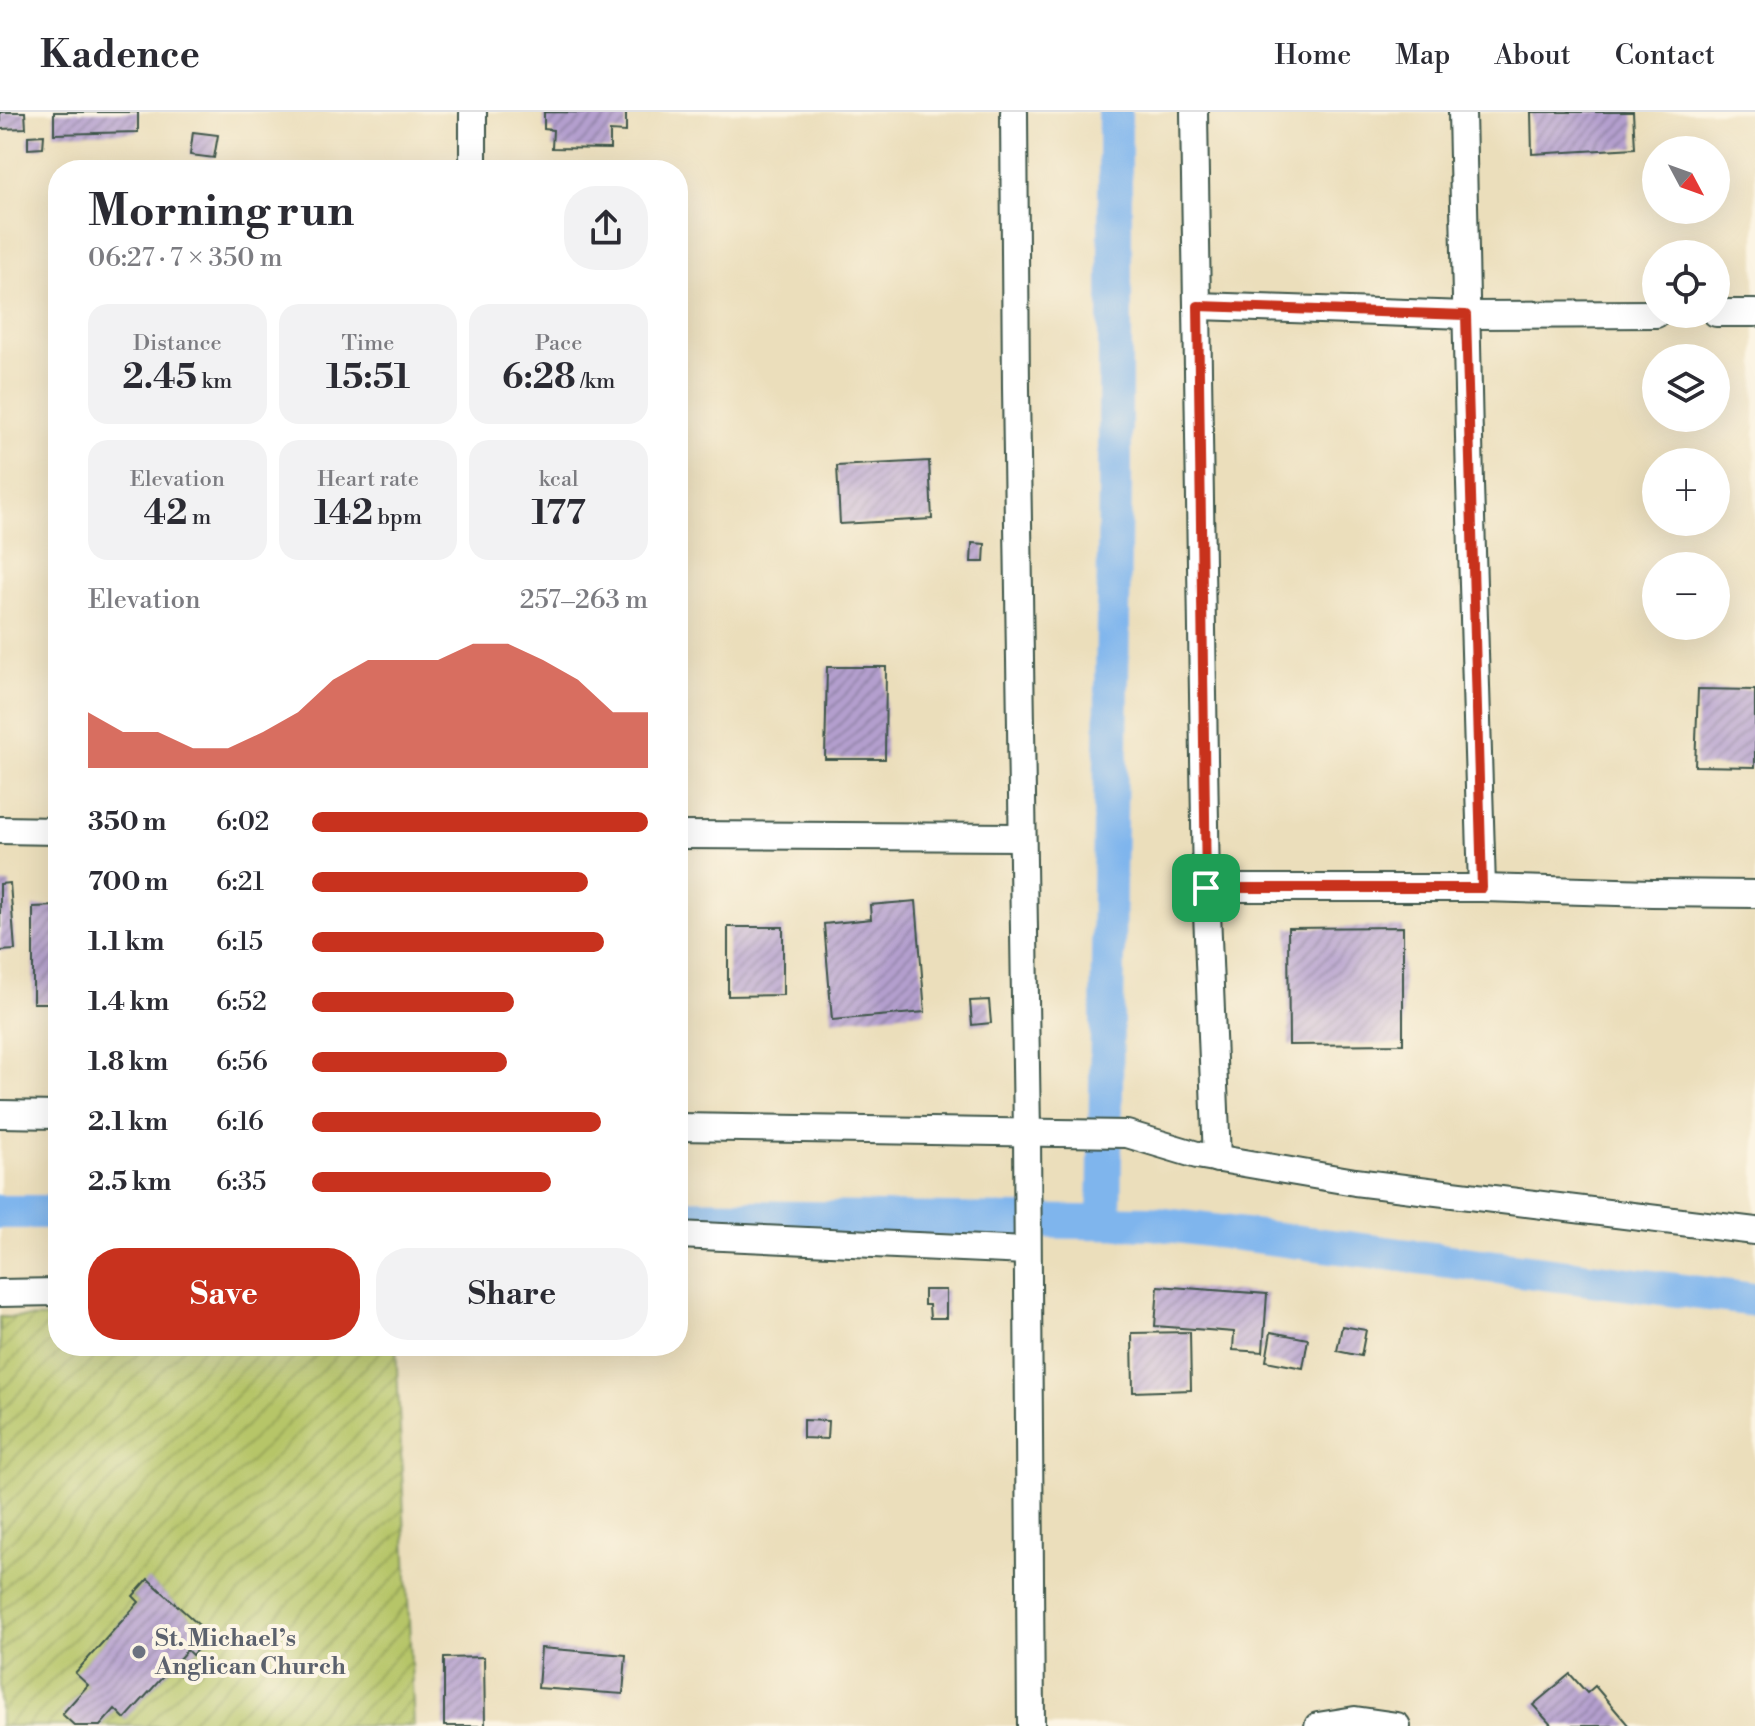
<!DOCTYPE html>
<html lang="en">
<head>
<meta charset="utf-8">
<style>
	:root { --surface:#fff; --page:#f2f2f3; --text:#2b2b33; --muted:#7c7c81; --line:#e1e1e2; --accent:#c8321e }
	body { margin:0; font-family:"Libre Bodoni",serif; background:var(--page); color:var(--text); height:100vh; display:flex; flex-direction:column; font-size:30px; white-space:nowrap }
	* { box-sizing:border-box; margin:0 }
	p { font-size:26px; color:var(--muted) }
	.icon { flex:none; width:44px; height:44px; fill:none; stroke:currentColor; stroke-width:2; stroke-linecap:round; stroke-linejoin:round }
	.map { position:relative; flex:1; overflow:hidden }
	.drawer { position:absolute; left:48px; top:48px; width:640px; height:1196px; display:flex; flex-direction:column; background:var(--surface); border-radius:32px; box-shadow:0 8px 32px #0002 }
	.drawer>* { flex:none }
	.needle { width:52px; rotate:131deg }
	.fabs { position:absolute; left:1642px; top:24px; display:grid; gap:16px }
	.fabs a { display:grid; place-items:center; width:88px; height:88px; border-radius:50%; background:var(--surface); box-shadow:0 8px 32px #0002; font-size:40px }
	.pin { position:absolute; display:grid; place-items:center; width:68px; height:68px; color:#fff; margin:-34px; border-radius:16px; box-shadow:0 4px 12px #0006 }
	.round { display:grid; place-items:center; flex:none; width:84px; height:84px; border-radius:32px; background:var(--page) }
	.head { display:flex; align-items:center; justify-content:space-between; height:136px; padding:0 40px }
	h1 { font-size:44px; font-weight:800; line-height:60px }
	.stats { display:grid; grid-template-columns:repeat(3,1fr); gap:12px; height:136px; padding:8px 40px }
	.stats div { display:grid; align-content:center; border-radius:20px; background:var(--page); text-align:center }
	.stats b { font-size:34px; font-weight:800 }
	.stats small { font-size:22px; font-weight:400 }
	.stats p { font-size:22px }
	.chart { height:224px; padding:16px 40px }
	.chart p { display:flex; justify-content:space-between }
	.chart svg { width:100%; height:144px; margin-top:8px; fill:var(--accent); opacity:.7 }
	.primary-button { display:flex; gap:16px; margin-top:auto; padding:16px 40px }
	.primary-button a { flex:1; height:92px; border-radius:32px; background:var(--accent); color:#fff; font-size:32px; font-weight:800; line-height:92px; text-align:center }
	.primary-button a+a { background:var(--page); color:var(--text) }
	ul { padding:0 40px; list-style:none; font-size:26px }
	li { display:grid; grid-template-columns:128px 96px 1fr; align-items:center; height:60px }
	li i { height:20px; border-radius:10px; background:var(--accent) }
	header { display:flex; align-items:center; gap:48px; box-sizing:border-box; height:112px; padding:0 40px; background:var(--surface); border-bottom:2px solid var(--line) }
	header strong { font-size:38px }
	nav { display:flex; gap:44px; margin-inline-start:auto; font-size:28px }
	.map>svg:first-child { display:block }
</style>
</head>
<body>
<header>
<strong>Kadence</strong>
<nav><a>Home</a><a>Map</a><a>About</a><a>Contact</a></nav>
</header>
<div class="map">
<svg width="1755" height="1614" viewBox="0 0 1755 1614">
	<defs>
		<pattern id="garden-furrows" width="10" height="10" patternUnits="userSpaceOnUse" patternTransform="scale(2)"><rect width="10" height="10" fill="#b6c568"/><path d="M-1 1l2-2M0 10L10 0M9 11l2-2" fill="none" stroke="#93a156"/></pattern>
		<pattern id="building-hatch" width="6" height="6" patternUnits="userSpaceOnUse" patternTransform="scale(2)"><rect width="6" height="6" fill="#b49fce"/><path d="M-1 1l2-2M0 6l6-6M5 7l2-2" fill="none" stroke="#9283a8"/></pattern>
	</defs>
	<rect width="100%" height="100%" fill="#fcf5e5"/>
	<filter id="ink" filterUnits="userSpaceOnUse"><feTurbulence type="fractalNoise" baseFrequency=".0125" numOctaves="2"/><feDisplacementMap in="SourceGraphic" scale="16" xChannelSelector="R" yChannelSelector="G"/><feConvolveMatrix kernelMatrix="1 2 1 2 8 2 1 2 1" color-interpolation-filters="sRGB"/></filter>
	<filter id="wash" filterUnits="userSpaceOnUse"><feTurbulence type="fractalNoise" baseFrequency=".006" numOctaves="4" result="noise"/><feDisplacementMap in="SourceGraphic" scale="32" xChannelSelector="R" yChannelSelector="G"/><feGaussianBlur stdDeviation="1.8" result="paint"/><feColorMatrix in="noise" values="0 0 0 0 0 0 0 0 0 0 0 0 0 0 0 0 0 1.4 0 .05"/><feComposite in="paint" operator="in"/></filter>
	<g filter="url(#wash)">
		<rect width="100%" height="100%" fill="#ebdebb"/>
		<polygon fill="url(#garden-furrows)" stroke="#6a814e" stroke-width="2" points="0,1205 58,1206 58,1234 396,1234 414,1614 100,1614 115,1597 125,1606 187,1538 193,1543 210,1523 148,1468 133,1484 139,1490 76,1561 88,1573 75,1614 0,1614"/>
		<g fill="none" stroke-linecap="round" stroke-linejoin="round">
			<g stroke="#7fb5ed" stroke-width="34">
				<polyline points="0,1100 58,1100"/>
				<polyline points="678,1104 1151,1111 1755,1188"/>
				<polyline points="1104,1110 1115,372 1115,0"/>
			</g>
		</g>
		<g id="blocks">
			<g fill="url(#building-hatch)">
				<polygon points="0,0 25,0 26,16 0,17"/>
				<polygon points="54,0 138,0 138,20 54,22"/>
				<polygon points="544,0 626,1 626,20 610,19 610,37 552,36 553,18 544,17"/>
				<polygon points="1531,0 1633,0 1635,36 1532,42"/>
				<polygon points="193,20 218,23 214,46 190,43"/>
				<polygon points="44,23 43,36 28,37 28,24"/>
				<polygon points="929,349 932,407 840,412 837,354"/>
				<polygon points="972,431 985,432 984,450 971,450"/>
				<polygon points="827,555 886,555 885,647 825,647"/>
				<polygon points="1698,577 1755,578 1755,655 1695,654"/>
				<polygon points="10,771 15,838 0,839 0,772"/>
				<polygon points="916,789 925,900 832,908 824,812 871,807 870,793"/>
				<polygon points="58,794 58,891 33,891 33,795"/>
				<polygon points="728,815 783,815 783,883 728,884"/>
				<polygon points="1403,815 1403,932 1289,933 1288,816"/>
				<polygon points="989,888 991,911 972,913 970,889"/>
				<polygon points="1158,1174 1267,1182 1263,1240 1233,1238 1234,1220 1155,1214"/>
				<polygon points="924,1178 946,1178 946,1206 930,1206 929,1193 924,1193"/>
				<polygon points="1342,1214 1366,1218 1361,1244 1337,1239"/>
				<polygon points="1190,1220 1191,1278 1133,1280 1132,1221"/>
				<polygon points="1271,1220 1308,1227 1303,1256 1266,1249"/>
				<polygon points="803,1308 828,1309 827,1327 803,1326"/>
				<polygon points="148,1467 210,1523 192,1543 187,1538 125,1607 115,1597 100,1614 75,1614 62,1602 88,1573 75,1561 139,1490 133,1484"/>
				<polygon points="541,1536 626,1543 623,1582 538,1576"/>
				<polygon points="484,1545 485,1614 444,1614 444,1546"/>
				<polygon points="1570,1562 1587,1581 1595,1574 1629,1614 1552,1614 1533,1593"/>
			</g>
		</g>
	</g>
	<g filter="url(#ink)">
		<use href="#blocks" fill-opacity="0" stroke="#3e5548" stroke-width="2"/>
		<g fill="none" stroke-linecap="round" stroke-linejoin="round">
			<defs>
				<g id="minor">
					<polyline points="473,0 473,58"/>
					<polyline points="1014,0 1016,276 1027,1022 1031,1614"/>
					<polyline points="1194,0 1206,776 1217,1047"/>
					<polyline points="1462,0 1470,372 1482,776"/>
					<polyline points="1198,194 1466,203 1656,202"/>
					<polyline points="1716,201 1755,201"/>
					<polyline points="0,718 58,719"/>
					<polyline points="678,723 1022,725"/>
					<polyline points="1206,776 1482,776 1652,781 1755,782"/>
					<polyline points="0,1002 58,1003"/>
					<polyline points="678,1015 1127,1022 1197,1043 1355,1070 1755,1119"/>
					<polyline points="678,1123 1027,1139"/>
					<polyline points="0,1181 58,1180"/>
					<polyline points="1318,1614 1355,1608 1397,1614"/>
				</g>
			</defs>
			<use href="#minor" stroke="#3e5548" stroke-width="30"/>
			<use href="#minor" stroke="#fff" stroke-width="26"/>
		</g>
	</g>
	<g fill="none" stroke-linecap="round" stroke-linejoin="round" filter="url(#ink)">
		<defs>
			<polygon id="route" points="1198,194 1466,203 1482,776 1206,776"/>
		</defs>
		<use href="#route" stroke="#fff" stroke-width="16"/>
		<use href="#route" stroke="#c8321e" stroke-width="10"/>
	</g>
	<circle fill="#6b7280" stroke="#fcf5e5" stroke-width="3" cx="139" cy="1540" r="8"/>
	<g text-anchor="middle" stroke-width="8" stroke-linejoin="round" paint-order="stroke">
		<g font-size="24" font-weight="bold" fill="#5b616d" stroke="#fcf5e5" text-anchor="start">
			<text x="155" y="1534">St. Michael’s<tspan x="155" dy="28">Anglican Church</tspan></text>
		</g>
	</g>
</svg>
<div class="fabs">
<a><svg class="needle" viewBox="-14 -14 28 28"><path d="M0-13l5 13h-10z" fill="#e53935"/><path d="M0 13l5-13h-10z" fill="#7c7c81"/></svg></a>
<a><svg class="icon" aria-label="locate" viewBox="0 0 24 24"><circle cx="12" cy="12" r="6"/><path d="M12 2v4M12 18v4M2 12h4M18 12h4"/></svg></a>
<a><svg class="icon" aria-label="layers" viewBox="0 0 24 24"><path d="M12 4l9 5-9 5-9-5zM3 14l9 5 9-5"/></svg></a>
<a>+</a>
<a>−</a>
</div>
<div class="pin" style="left:1206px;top:776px;background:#1e9e55"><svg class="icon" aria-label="arrive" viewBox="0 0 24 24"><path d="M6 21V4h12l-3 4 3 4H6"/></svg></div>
<section class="drawer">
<div class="head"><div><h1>Morning run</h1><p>06:27 · 7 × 350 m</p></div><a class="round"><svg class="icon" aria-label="share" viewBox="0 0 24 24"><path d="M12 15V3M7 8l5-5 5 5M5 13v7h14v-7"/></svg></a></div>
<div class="stats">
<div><p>Distance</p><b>2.45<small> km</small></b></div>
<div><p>Time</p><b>15:51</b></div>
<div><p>Pace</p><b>6:28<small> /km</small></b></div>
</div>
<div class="stats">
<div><p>Elevation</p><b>42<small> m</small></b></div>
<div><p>Heart rate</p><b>142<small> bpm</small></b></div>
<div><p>kcal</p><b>177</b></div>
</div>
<div class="chart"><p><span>Elevation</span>257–263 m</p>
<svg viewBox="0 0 160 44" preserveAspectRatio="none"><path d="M0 44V27L10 33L20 33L30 38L40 38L50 33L60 27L70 17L80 11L90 11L100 11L110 6L120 6L130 11L140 17L150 27L160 27V44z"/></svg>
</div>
<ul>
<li><b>350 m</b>6:02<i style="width:100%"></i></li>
<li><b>700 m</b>6:21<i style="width:82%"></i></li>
<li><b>1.1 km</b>6:15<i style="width:87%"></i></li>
<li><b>1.4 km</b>6:52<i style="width:60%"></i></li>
<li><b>1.8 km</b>6:56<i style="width:58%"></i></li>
<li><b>2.1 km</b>6:16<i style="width:86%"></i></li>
<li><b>2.5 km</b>6:35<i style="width:71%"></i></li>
</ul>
<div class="primary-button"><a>Save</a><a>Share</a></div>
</section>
</div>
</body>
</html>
